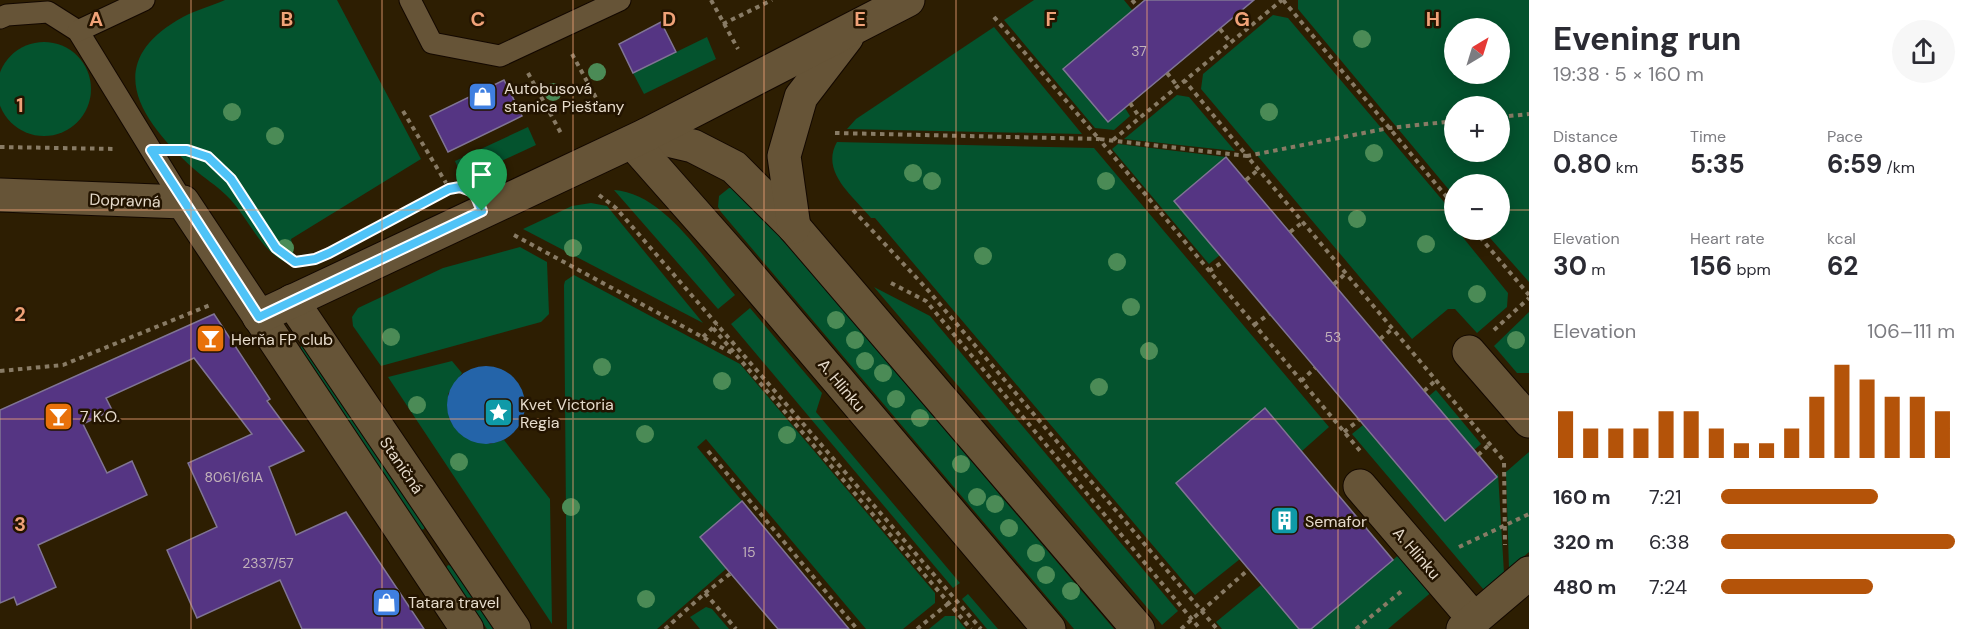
<!DOCTYPE html>
<html lang="en">
<head>
<meta charset="utf-8">
<style>
	:root { --surface:#fff; --page:#f7f7f7; --text:#2b2b33; --muted:#7c7c81; --accent:#b45309 }
	body { margin:0; font-family:"DM Sans",sans-serif; background:var(--page); color:var(--text); height:100vh; display:flex; flex-direction:column; font-size:22px; white-space:nowrap }
	* { box-sizing:border-box; margin:0 }
	p { font-size:20px; color:var(--muted) }
	.icon { flex:none; width:33px; height:33px; fill:none; stroke:currentColor; stroke-width:2; stroke-linecap:round; stroke-linejoin:round }
	.map { position:relative; flex:1; overflow:hidden }
	.details { display:flex; flex-direction:column; background:var(--surface); width:450px }
	.details>* { flex:none }
	.needle { width:39px; rotate:38deg }
	.fabs { position:absolute; left:1444px; top:18px; display:grid; gap:12px }
	.fabs a { display:grid; place-items:center; width:66px; height:66px; border-radius:50%; background:var(--surface); box-shadow:0 3px 15px #0003; font-size:30px }
	.pin { position:absolute; display:grid; place-items:center; width:51px; height:51px; color:#fff; margin:-62px -26px; border-radius:50% 50% 50% 0; rotate:-45deg; box-shadow:0 0 6px #0007 }
	.pin .icon { rotate:45deg }
	.round { display:grid; place-items:center; flex:none; width:63px; height:63px; border-radius:32px; background:var(--page) }
	.overview { display:flex; align-items:center; justify-content:space-between; height:102px; padding:0 24px }
	h1 { font-size:33px; font-weight:700; line-height:45px }
	.figures { display:grid; grid-template-columns:repeat(3,1fr); gap:9px; height:102px; padding:6px 24px }
	.figures div { display:grid; align-content:center }
	.figures b { font-size:26px; font-weight:700 }
	.figures small { font-size:16px; font-weight:400 }
	.figures p { font-size:16px }
	.chart { height:168px; padding:12px 24px }
	.chart p { display:flex; justify-content:space-between }
	.chart svg { width:100%; height:108px; margin-top:6px; stroke:var(--accent); stroke-width:6 }
	ul { padding:0 24px; list-style:none; font-size:20px }
	li { display:grid; grid-template-columns:96px 72px 1fr; align-items:center; height:45px }
	li i { height:15px; border-radius:8px; background:var(--accent) }
	main { display:flex; flex:1; min-height:0 }
	.map>svg:first-child { display:block }
</style>
</head>
<body>
<main>
<div class="map">
<svg width="1529" height="629" viewBox="0 0 1529 629">
	<rect width="100%" height="100%" fill="#2d1e02"/>
	<g fill="#04532e" fill-rule="evenodd">
		<path d="M 225,0 L 337,0 L 421,159 L 291,239 L 295,262 L 287,263 C 259,250 248,216 226,195 C 216,185 204,178 194,169 C 141,121 99,63 183,17 C 196,10 211,6 225,0 Z"/>
		<polygon points="1034,0 1124,0 1133,11 1108,122 1125,108 1130,116 1114,130 1095,128 1004,20"/>
		<path d="M 1298,0 L 1529,0 L 1529,282 L 1483,230 L 1500,230 L 1500,184 L 1455,184 L 1455,197 L 1298,9 ZM 1455,28 L 1500,28 L 1500,74 L 1455,74 ZM 1455,106 L 1500,106 L 1500,152 L 1455,152 Z"/>
		<polygon points="1273,15 1288,18 1455,215 1455,230 1460,230 1461,235 1508,293 1507,307 1477,333 1455,309 1448,309 1412,339 1201,89 1203,74"/>
		<polygon points="994,27 1082,134 847,129 856,119"/>
		<polygon points="707,37 716,59 644,94 633,73"/>
		<circle cx="44" cy="89" r="47"/>
		<polygon points="1177,95 1189,97 1235,151 1124,139"/>
		<polygon points="528,127 536,145 467,177 460,173 455,161"/>
		<path d="M 837,142 L 1094,148 L 1329,427 L 1302,451 L 1265,408 L 1176,483 L 1240,559 L 1195,595 L 875,218 L 871,218 C 853,196 820,172 837,142 Z"/>
		<polygon points="1118,144 1226,157 1174,201 1220,255 1209,264 1112,149"/>
		<polygon points="729,188 736,188 744,194 1114,629 1074,629 721,212 718,207 719,196"/>
		<path d="M 614,190 C 664,193 704,259 735,295 L 718,309 Z"/>
		<polygon points="591,203 607,206 703,323 523,229 572,206"/>
		<polygon points="520,247 547,262 549,314 541,322 381,366 353,326 352,317 358,308 443,268"/>
		<polygon points="574,275 740,364 935,593 935,603 903,629 866,629 706,439 697,447 742,501 700,537 727,568 657,629 567,629 564,285 565,281"/>
		<polygon points="874,287 930,316 1178,611 1162,625"/>
		<polygon points="750,308 822,393 816,412 960,583 953,588 731,324"/>
		<polygon points="1529,312 1529,373 1517,373 1494,346"/>
		<polygon points="302,346 424,525 424,529 421,530 299,348"/>
		<polygon points="452,361 462,373 448,394 449,419 456,429 490,444 504,440 550,499 552,624 388,377"/>
		<polygon points="1436,390 1481,444 1474,450 1429,396"/>
		<polygon points="1363,425 1445,521 1496,477 1498,473 1504,573 1484,590 1352,434"/>
		<polygon points="1529,452 1529,552 1509,569 1506,472"/>
		<polygon points="1401,553 1434,590 1388,629 1311,629"/>
		<polygon points="448,565 451,566 494,629 487,629 446,568"/>
		<polygon points="1261,585 1299,629 1222,629 1216,622"/>
		<polygon points="968,594 998,629 987,629 962,599"/>
		<polygon points="706,607 712,609 729,629 700,629 690,617"/>
		<polygon points="945,616 955,616 966,629 929,629"/>
	</g>
	<circle fill="#2464a9" cx="486" cy="405" r="39"/>
	<g fill="#553583" stroke="#807595" stroke-width="1.5">
		<polygon points="1145,0 1254,0 1108,122 1063,69"/>
		<polygon points="661,22 676,52 633,73 619,44"/>
		<polygon points="504,80 522,116 448,152 430,116"/>
		<polygon points="1226,157 1497,477 1445,521 1174,201"/>
		<polygon points="214,314 270,399 267,401 304,451 269,467 296,535 346,512 424,629 302,629 280,580 197,618 167,550 217,527 188,463 252,434 194,358 106,398 112,410 83,424 107,473 132,461 147,495 38,545 56,587 17,605 14,597 0,603 0,410"/>
		<polygon points="1265,408 1393,560 1311,629 1299,629 1176,483"/>
		<polygon points="742,501 849,629 778,629 726,568 700,537"/>
	</g>
	<g fill="none" stroke-linecap="round" stroke-linejoin="round">
		<defs>
			<g id="service">
				<polyline points="410,0 432,43 500,56 620,0"/>
				<polyline points="0,18 7,15 48,12 78,31 183,202"/>
				<polyline points="78,31 144,0"/>
			</g>
			<g id="minor">
				<polyline points="646,135 693,146 734,167 794,227 1138,629"/>
				<polyline points="632,142 737,261 1049,629"/>
				<polyline points="0,195 183,202 467,629"/>
				<polyline points="794,227 784,156 801,97 847,37"/>
				<polyline points="292,301 514,629"/>
				<polyline points="259,317 646,135 908,0"/>
				<polyline points="1469,352 1529,421"/>
				<polyline points="1360,486 1474,619"/>
				<polyline points="1463,629 1529,573"/>
			</g>
		</defs>
		<use href="#service" stroke="#130800" stroke-width="23"/>
		<use href="#minor" stroke="#130800" stroke-width="35"/>
		<g stroke="#887b65" stroke-width="4" stroke-dasharray="4.5 4.5" stroke-linecap="butt">
			<polyline points="711,0 738,49"/>
			<polyline points="1132,0 1138,7"/>
			<polyline points="1283,0 1455,207"/>
			<polyline points="994,17 1099,139 1247,156 1185,81"/>
			<polyline points="723,24 772,0"/>
			<polyline points="1220,29 1231,43"/>
			<polyline points="572,54 606,116"/>
			<polyline points="528,73 562,135"/>
			<polyline points="1167,73 1178,87"/>
			<polyline points="1130,103 1140,118"/>
			<polyline points="403,111 446,183"/>
			<polyline points="1500,117 1529,114"/>
			<polyline points="1455,121 1389,128 1247,156 1504,461 1505,545"/>
			<polyline points="835,133 1099,139 1361,452"/>
			<polyline points="1113,140 1282,0"/>
			<polyline points="0,147 117,149"/>
			<path d="M 185,150 C 233,158 248,213 275,247 C 280,252 288,257 294,262"/>
			<polyline points="1246,180 1259,169"/>
			<polyline points="599,195 616,208 981,629"/>
			<polyline points="853,210 926,288 1217,629"/>
			<polyline points="1474,230 1529,295"/>
			<polyline points="1290,232 1303,222"/>
			<polyline points="514,235 732,353"/>
			<polyline points="1209,271 1224,261"/>
			<polyline points="891,283 926,301 1200,629"/>
			<polyline points="1334,284 1346,273"/>
			<polyline points="1254,325 1269,314"/>
			<polyline points="713,328 971,629"/>
			<polyline points="1494,330 1529,298"/>
			<polyline points="703,337 717,324"/>
			<polyline points="1380,339 1392,329"/>
			<polyline points="0,371 63,365 210,305"/>
			<polyline points="1301,381 1315,368"/>
			<polyline points="1424,391 1436,380"/>
			<polyline points="1344,432 1359,420"/>
			<polyline points="708,451 857,629"/>
			<polyline points="1478,455 1491,443"/>
			<polyline points="1459,547 1529,514"/>
			<polyline points="705,593 731,573"/>
			<polyline points="665,629 705,593 736,629"/>
			<polyline points="917,629 949,603"/>
			<polyline points="1181,629 1249,569"/>
			<polyline points="1356,629 1403,590"/>
		</g>
		<use href="#service" stroke="#665437" stroke-width="21"/>
		<use href="#minor" stroke="#665437" stroke-width="33"/>
	</g>
	<g fill="#4b8b56">
		<circle cx="1362" cy="39" r="9"/>
		<circle cx="597" cy="72" r="9"/>
		<circle cx="553" cy="92" r="9"/>
		<circle cx="232" cy="112" r="9"/>
		<circle cx="1269" cy="112" r="9"/>
		<circle cx="275" cy="136" r="9"/>
		<circle cx="1374" cy="153" r="9"/>
		<circle cx="913" cy="173" r="9"/>
		<circle cx="932" cy="181" r="9"/>
		<circle cx="1106" cy="181" r="9"/>
		<circle cx="1357" cy="219" r="9"/>
		<circle cx="1426" cy="244" r="9"/>
		<circle cx="285" cy="248" r="9"/>
		<circle cx="573" cy="248" r="9"/>
		<circle cx="983" cy="256" r="9"/>
		<circle cx="1117" cy="262" r="9"/>
		<circle cx="1477" cy="294" r="9"/>
		<circle cx="1131" cy="307" r="9"/>
		<circle cx="836" cy="320" r="9"/>
		<circle cx="391" cy="337" r="9"/>
		<circle cx="855" cy="340" r="9"/>
		<circle cx="1516" cy="340" r="9"/>
		<circle cx="1149" cy="351" r="9"/>
		<circle cx="865" cy="361" r="9"/>
		<circle cx="602" cy="367" r="9"/>
		<circle cx="883" cy="373" r="9"/>
		<circle cx="722" cy="381" r="9"/>
		<circle cx="1099" cy="387" r="9"/>
		<circle cx="896" cy="399" r="9"/>
		<circle cx="417" cy="405" r="9"/>
		<circle cx="920" cy="418" r="9"/>
		<circle cx="645" cy="434" r="9"/>
		<circle cx="787" cy="435" r="9"/>
		<circle cx="459" cy="462" r="9"/>
		<circle cx="961" cy="464" r="9"/>
		<circle cx="977" cy="497" r="9"/>
		<circle cx="995" cy="504" r="9"/>
		<circle cx="571" cy="507" r="9"/>
		<circle cx="1009" cy="528" r="9"/>
		<circle cx="1036" cy="553" r="9"/>
		<circle cx="1046" cy="575" r="9"/>
		<circle cx="1071" cy="591" r="9"/>
		<circle cx="646" cy="599" r="9"/>
	</g>
	<g fill="none" stroke-linecap="round" stroke-linejoin="round">
		<defs>
			<polygon id="route" points="151,150 187,150 208,157 231,179 276,248 295,262 315,259 329,253 449,189 460,187 474,192 482,211 259,317"/>
		</defs>
		<use href="#route" stroke="#fff" stroke-width="12"/>
		<use href="#route" stroke="#4fc3f7" stroke-width="8"/>
	</g>
	<path fill="none" stroke="#f0a278" stroke-width="1.5" stroke-opacity="0.55" d="M 191,0 L 191,629M 382,0 L 382,629M 573,0 L 573,629M 764,0 L 764,629M 956,0 L 956,629M 1147,0 L 1147,629M 1338,0 L 1338,629M 0,210 L 1455,210M 1500,210 L 1529,210M 0,419 L 1529,419"/>
	<defs>
		<symbol id="shop-square" viewBox="-11 -11 22 22"><rect x="-9" y="-9" width="18" height="18" rx="4" fill="#3f7fe0" stroke="#231400"/><path d="M-5-2.5h2.3a2.7 3.5 0 0 1 5.4 0H5L5.5 6h-11ZM-1.5-2.5h3a1.5 2.3 0 0 0-3 0Z" fill="#fff"/></symbol>
		<symbol id="bar-square" viewBox="-11 -11 22 22"><rect x="-9" y="-9" width="18" height="18" rx="4" fill="#e8710a" stroke="#231400"/><path d="M-6-5H6L.8 .8V4.5H3.5V6h-7V4.5H-.8V.8Z" fill="#fff"/></symbol>
		<symbol id="sight-square" viewBox="-11 -11 22 22"><rect x="-9" y="-9" width="18" height="18" rx="4" fill="#0f9aa8" stroke="#231400"/><path d="M0-6L1.8-2.2L6-1.7L2.9 1.2L3.7 5.4L0 3.3L-3.7 5.4L-2.9 1.2L-6-1.7L-1.8-2.2Z" fill="#fff"/></symbol>
		<symbol id="building-square" viewBox="-11 -11 22 22"><rect x="-9" y="-9" width="18" height="18" rx="4" fill="#0f9aa8" stroke="#231400"/><path d="M-4-6H4V6H1V3H-1V6H-4ZM-2.5-4.3h1.7v1.8h-1.7ZM.8-4.3h1.7v1.8H.8ZM-2.5-1h1.7V.8h-1.7ZM.8-1h1.7V.8H.8Z" fill="#fff"/></symbol>
	</defs>
	<g fill-rule="evenodd">
		<use href="#shop-square" x="466" y="80" width="33" height="33"/>
		<use href="#bar-square" x="194" y="322" width="33" height="33"/>
		<use href="#sight-square" x="482" y="396" width="33" height="33"/>
		<use href="#bar-square" x="42" y="400" width="33" height="33"/>
		<use href="#building-square" x="1268" y="504" width="33" height="33"/>
		<use href="#shop-square" x="370" y="586" width="33" height="33"/>
	</g>
	<g text-anchor="middle" stroke-width="5" stroke-linejoin="round" paint-order="stroke">
		<g font-size="14" fill="#c2b2b9">
			<text x="1139" y="56">37</text>
			<text x="1333" y="342">53</text>
			<text x="234" y="482">8061/61A</text>
			<text x="749" y="557">15</text>
			<text x="268" y="568">2337/57</text>
		</g>
		<g font-size="16" fill="#e6dbcb" stroke="#231400" text-anchor="start">
			<text x="504" y="94">Autobusová<tspan x="504" dy="18">stanica Piešťany</tspan></text>
			<text x="231" y="345">Herňa FP club</text>
			<text x="520" y="410">Kvet Victoria<tspan x="520" dy="18">Regia</tspan></text>
			<text x="80" y="422">7 K.O.</text>
			<text x="1305" y="527">Semafor</text>
			<text x="408" y="608">Tatara travel</text>
		</g>
		<g font-size="16" fill="#e6dbcb" stroke="#231400">
			<text transform="translate(125 200) rotate(2)" y="6">Dopravná</text>
			<text transform="translate(842 385) rotate(50)" y="6">A. Hlinku</text>
			<text transform="translate(402 465) rotate(56)" y="6">Staničná</text>
			<text transform="translate(1417 553) rotate(49)" y="6">A. Hlinku</text>
		</g>
	</g>
	<g font-size="20" text-anchor="middle" font-weight="bold" fill="#f0a278" stroke="#231400" stroke-width="5" stroke-linejoin="round" paint-order="stroke">
		<text x="96" y="26">A</text>
		<text x="287" y="26">B</text>
		<text x="478" y="26">C</text>
		<text x="669" y="26">D</text>
		<text x="860" y="26">E</text>
		<text x="1051" y="26">F</text>
		<text x="1242" y="26">G</text>
		<text x="1433" y="26">H</text>
		<text x="20" y="112">1</text>
		<text x="20" y="321">2</text>
		<text x="20" y="531">3</text>
	</g>
</svg>
<div class="fabs">
<a><svg class="needle" viewBox="-14 -14 28 28"><path d="M0-13l5 13h-10z" fill="#e53935"/><path d="M0 13l5-13h-10z" fill="#7c7c81"/></svg></a>
<a>+</a>
<a>−</a>
</div>
<div class="pin" style="left:482px;top:211px;background:#1e9e55"><svg class="icon" aria-label="arrive" viewBox="0 0 24 24"><path d="M6 21V4h12l-3 4 3 4H6"/></svg></div>
</div>
<section class="details">
<div class="overview"><div><h1>Evening run</h1><p>19:38 · 5 × 160 m</p></div><a class="round"><svg class="icon" aria-label="share" viewBox="0 0 24 24"><path d="M12 15V3M7 8l5-5 5 5M5 13v7h14v-7"/></svg></a></div>
<div class="figures">
<div><p>Distance</p><b>0.80<small> km</small></b></div>
<div><p>Time</p><b>5:35</b></div>
<div><p>Pace</p><b>6:59<small> /km</small></b></div>
</div>
<div class="figures">
<div><p>Elevation</p><b>30<small> m</small></b></div>
<div><p>Heart rate</p><b>156<small> bpm</small></b></div>
<div><p>kcal</p><b>62</b></div>
</div>
<div class="chart"><p><span>Elevation</span>106–111 m</p>
<svg viewBox="0 0 160 44" preserveAspectRatio="none"><path d="M5 44V25M15 44V32M25 44V32M35 44V32M45 44V25M55 44V25M65 44V32M75 44V38M85 44V38M95 44V32M105 44V19M115 44V6M125 44V12M135 44V19M145 44V19M155 44V25"/></svg>
</div>
<ul>
<li><b>160 m</b>7:21<i style="width:67%"></i></li>
<li><b>320 m</b>6:38<i style="width:100%"></i></li>
<li><b>480 m</b>7:24<i style="width:65%"></i></li>
</ul>
</section>
</main>
</body>
</html>
